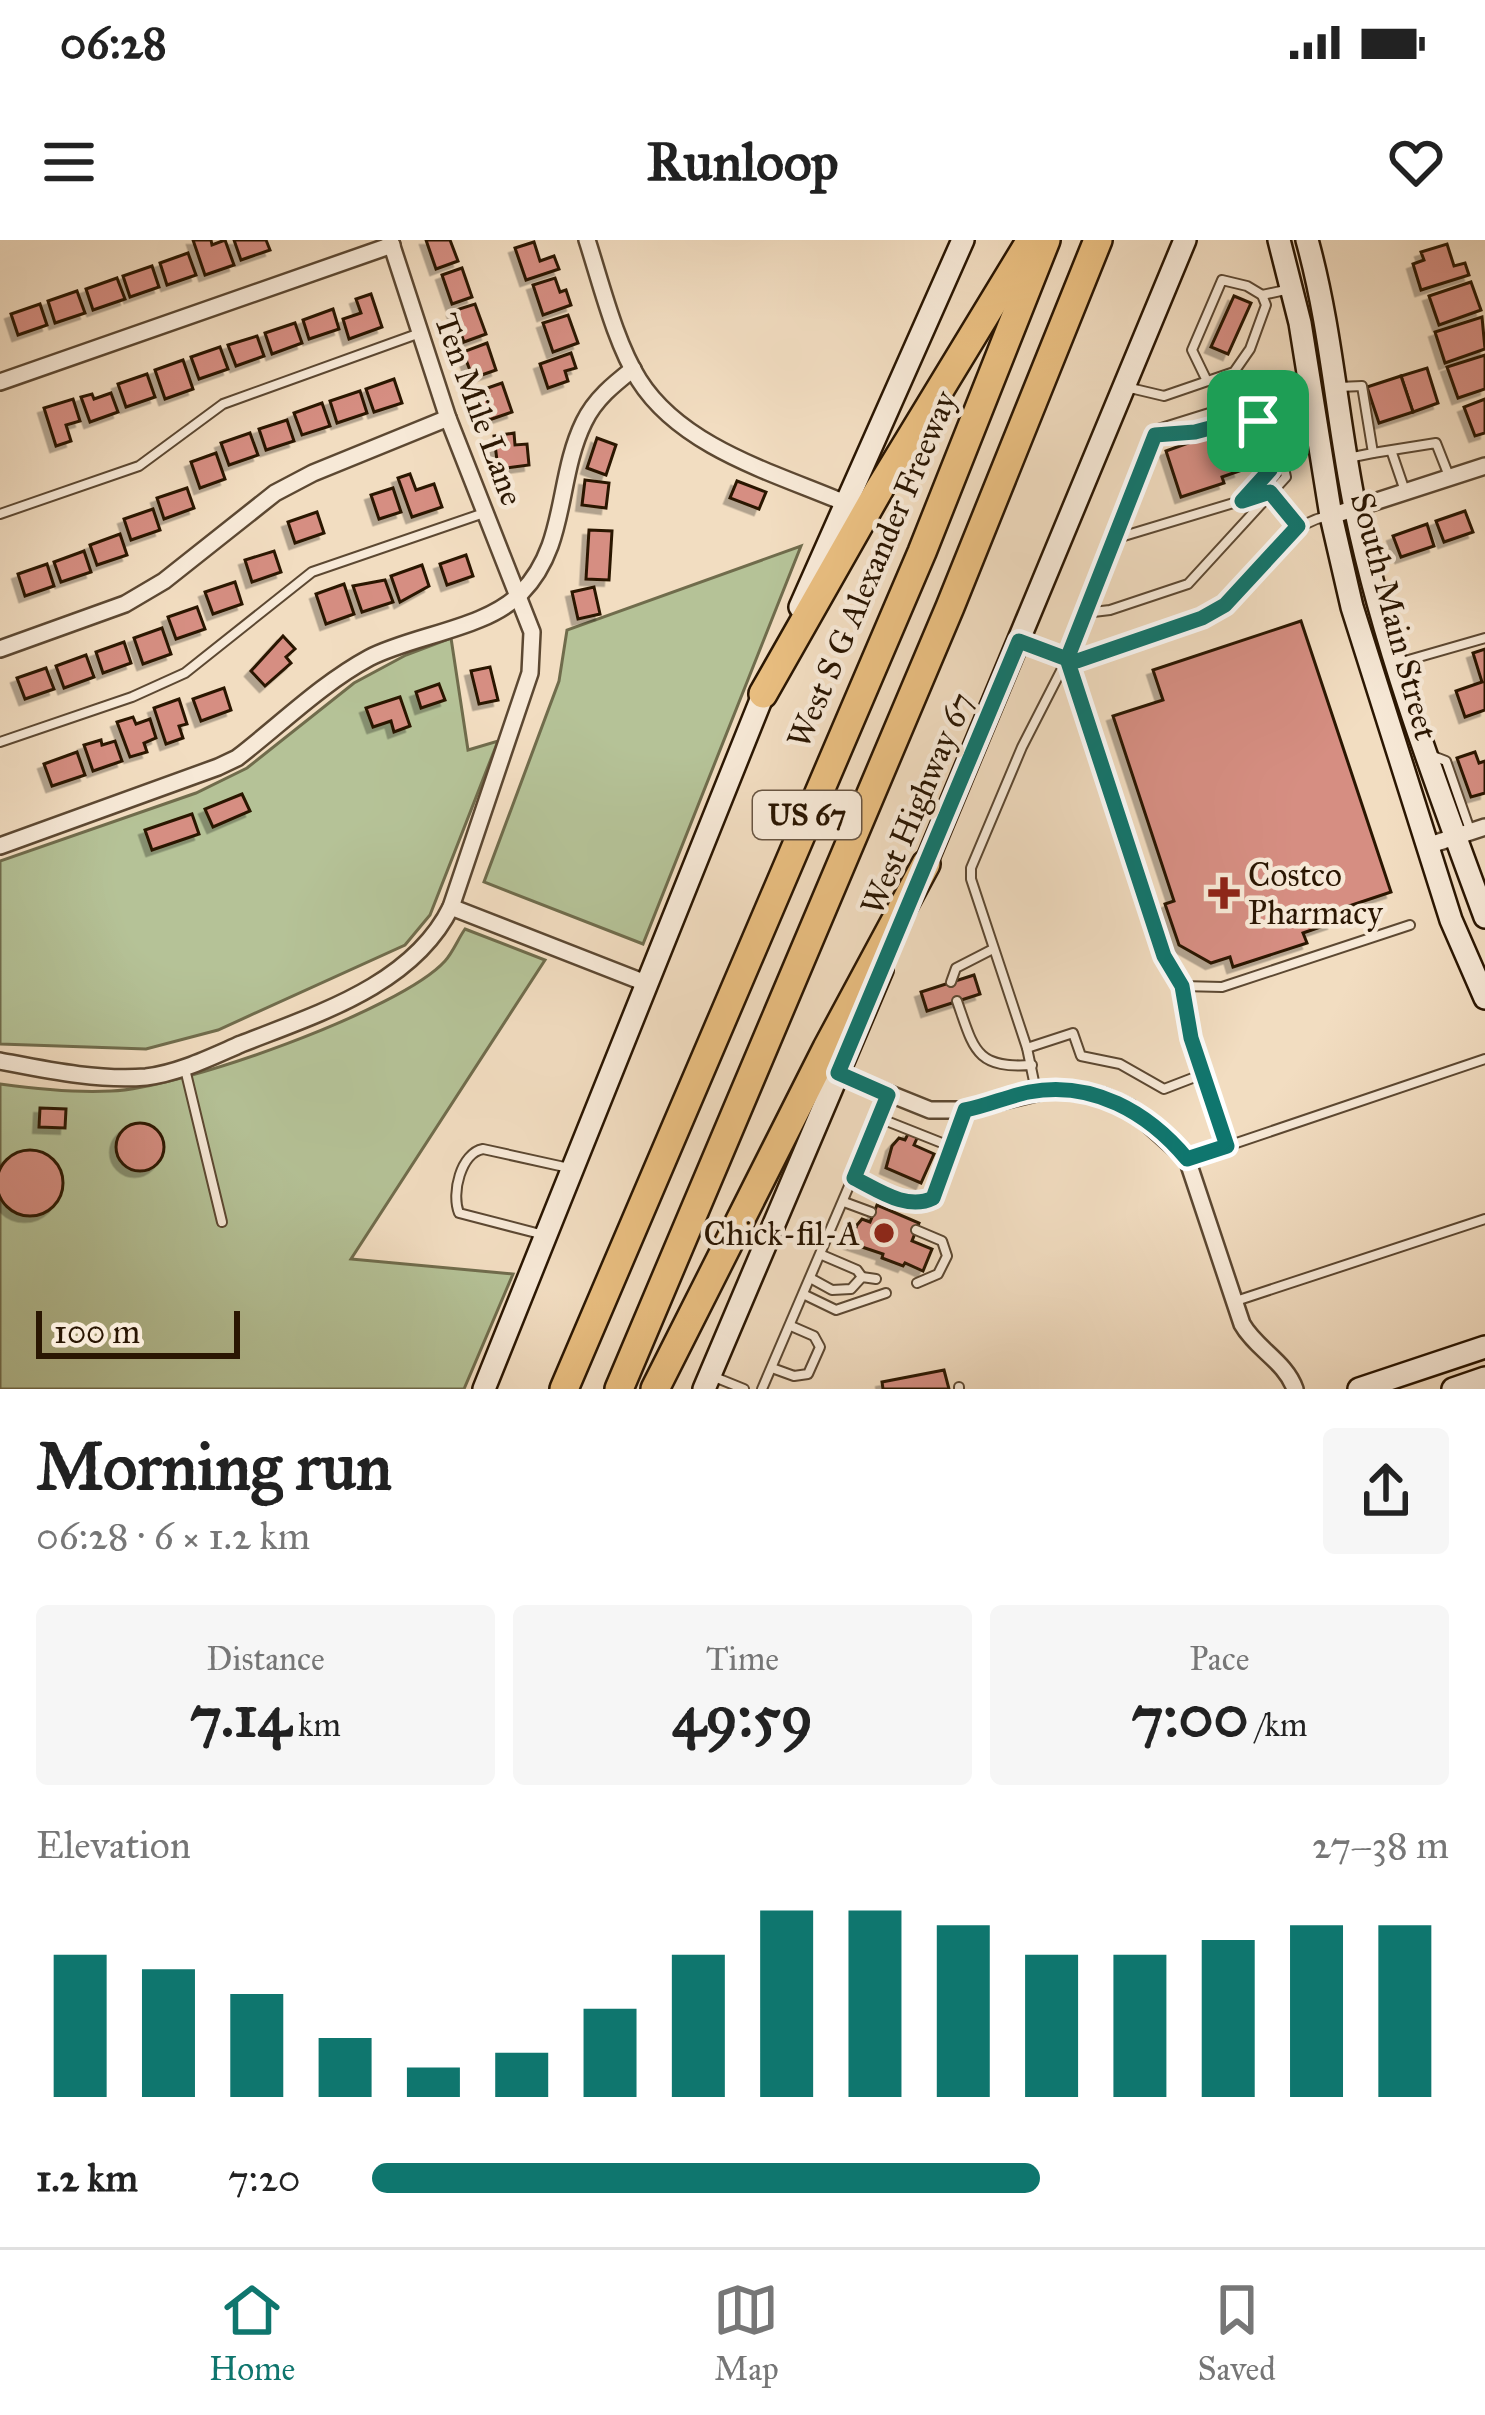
<!DOCTYPE html>
<html lang="en">
<head>
<meta charset="utf-8">
<style>
	:root { --surface:#fff; --page:#f6f6f6; --text:#222; --muted:#767676; --line:#e0e0e0; --accent:#0f766e }
	body { margin:0; font-family:"IM FELL Great Primer",serif; background:var(--page); color:var(--text); height:100vh; display:flex; flex-direction:column; font-size:45px; white-space:nowrap }
	* { box-sizing:border-box; margin:0 }
	p { font-size:39px; color:var(--muted) }
	.icon { flex:none; width:66px; height:66px; fill:none; stroke:currentColor; stroke-width:2; stroke-linecap:round; stroke-linejoin:round }
	.map { position:relative; height:1149px; overflow:hidden }
	.details { display:flex; flex-direction:column; background:var(--surface); flex:1 }
	.details>* { flex:none }
	.scale { position:absolute; left:36px; bottom:30px; width:204px; box-sizing:border-box; padding-left:12px; border:6px solid #2a1602; border-top:0; font-size:33px; line-height:42px; white-space:nowrap; color:#2a1602; -webkit-text-stroke:9px #f7e9d7; paint-order:stroke }
	.pin { position:absolute; display:grid; place-items:center; width:102px; height:102px; color:#fff; margin:-51px; border-radius:24px; box-shadow:0 6px 18px #0006 }
	.round { display:grid; place-items:center; flex:none; width:126px; height:126px; border-radius:12px; background:var(--page) }
	.headline { display:flex; align-items:center; justify-content:space-between; height:204px; padding:0 36px }
	h1 { font-size:66px; font-weight:700; line-height:90px }
	.figures { display:grid; grid-template-columns:repeat(3,1fr); gap:18px; height:204px; padding:12px 36px }
	.figures div { display:grid; align-content:center; border-radius:12px; background:var(--page); text-align:center }
	.figures b { font-size:60px; font-weight:700 }
	.figures small { font-size:33px; font-weight:400 }
	.figures p { font-size:33px }
	.chart { height:336px; padding:24px 36px }
	.chart p { display:flex; justify-content:space-between }
	.chart svg { width:100%; height:216px; margin-top:12px; stroke:var(--accent); stroke-width:6 }
	ul { padding:0 36px; list-style:none; font-size:39px }
	li { display:grid; grid-template-columns:192px 144px 1fr; align-items:center; height:90px }
	li i { height:30px; border-radius:15px; background:var(--accent) }
	.status { display:flex; justify-content:space-between; align-items:center; height:84px; padding:0 60px; background:var(--surface); direction:ltr }
	.status svg { height:33px; fill:currentColor }
	header { display:flex; justify-content:space-between; align-items:center; height:156px; padding:0 36px; background:var(--surface); font-size:54px; font-weight:700 }
	.tabs { display:flex; justify-content:space-around; align-items:center; height:168px; border-top:3px solid var(--line); background:var(--surface); font-size:33px; color:var(--muted) }
	.tabs a { display:grid; justify-items:center; gap:6px }
	.tabs .on { color:var(--accent) }
	.map>svg:first-child { display:block }
</style>
</head>
<body>
<div class="status"><b>06:28</b><svg viewBox="0 0 49 12"><path d="M0 12V9h3v3zM5 12V6h3v6zM10 12V3h3v9zM15 12V0h3v12zM26 1h20v11H26zM47 4h2v5h-2z"/></svg></div>
<header><svg class="icon" aria-label="menu" viewBox="0 0 24 24"><path d="M4 6h16M4 12h16M4 18h16"/></svg>Runloop<svg class="icon" aria-label="heart" viewBox="0 0 24 24"><path d="M12 20l-8-8c-3-5 5-10 8-4 3-6 11-1 8 4z"/></svg></header>
<div class="map">
<svg width="1485" height="1149" viewBox="0 0 1485 1149">
	<defs>
		<filter id="shadow"><feDropShadow dx="-5.5" dy="5.5" stdDeviation="0" flood-color="#0004"/></filter>
	</defs>
	<rect width="100%" height="100%" fill="#f2ddc1"/>
	<filter id="stains"><feTurbulence type="fractalNoise" baseFrequency=".00167" numOctaves="4"/><feColorMatrix values="0 0 0 0 .2 0 0 0 0 .09 0 0 0 0 .02 0 0 0 .5 -.17"/></filter>
	<radialGradient id="worn" r=".72"><stop offset=".6" stop-color="#630" stop-opacity="0"/><stop offset="1" stop-color="#630" stop-opacity=".3"/></radialGradient>
	<g fill="#b5c297" stroke="#706c4c" stroke-width="3">
		<polygon points="801,306 643,704 484,642 559,441 567,390"/>
		<polygon points="451,398 468,510 498,501 430,675 405,705 218,790 146,809 0,804 0,621 196,553 247,528 354,443 406,415"/>
		<path d="M 465,689 L 545,720 L 351,1019 L 513,1034 L 464,1149 L 0,1149 L 0,844 C 36,849 75,853 111,851 C 179,849 401,770 445,721 C 453,712 458,699 465,689 Z"/>
	</g>
	<g fill="#d68e82" stroke="#2a1602" stroke-width="3" filter="url(#shadow)">
		<polygon points="193,0 211,0 212,5 225,0 234,25 205,35"/>
		<polygon points="234,0 266,0 270,10 241,20"/>
		<polygon points="426,0 450,0 458,21 436,29"/>
		<polygon points="534,2 540,21 554,16 559,29 526,40 515,8"/>
		<polygon points="1447,4 1454,26 1465,23 1469,35 1421,50 1413,24 1424,20 1421,12"/>
		<polygon points="188,13 196,35 167,45 160,23"/>
		<polygon points="152,26 159,47 130,57 123,36"/>
		<polygon points="462,28 472,57 452,64 442,35"/>
		<polygon points="117,38 125,59 93,70 86,49"/>
		<polygon points="555,38 560,52 566,50 571,65 543,75 533,45"/>
		<polygon points="1471,42 1481,70 1439,85 1429,56"/>
		<polygon points="77,51 85,73 55,83 48,61"/>
		<polygon points="371,54 382,87 349,99 343,79 361,73 356,59"/>
		<polygon points="1234,56 1251,63 1228,114 1211,107"/>
		<polygon points="40,64 47,85 18,95 11,74"/>
		<polygon points="475,64 486,94 464,102 453,71"/>
		<polygon points="333,69 339,89 309,99 303,80"/>
		<polygon points="568,75 578,103 553,112 543,83"/>
		<polygon points="1482,77 1485,109 1445,123 1435,92"/>
		<polygon points="295,83 302,103 272,114 265,93"/>
		<polygon points="257,96 264,116 236,126 228,105"/>
		<polygon points="487,103 496,130 473,138 463,112"/>
		<polygon points="220,107 228,129 199,139 191,117"/>
		<polygon points="571,113 576,128 565,131 568,141 548,148 540,124"/>
		<polygon points="1485,115 1485,149 1458,158 1447,127"/>
		<polygon points="183,120 193,149 165,159 155,130"/>
		<polygon points="1427,128 1438,163 1413,172 1401,136"/>
		<polygon points="147,134 155,157 126,167 118,144"/>
		<polygon points="1401,136 1413,172 1379,183 1367,147"/>
		<polygon points="394,139 402,163 374,172 366,149"/>
		<polygon points="502,143 512,172 489,180 479,151"/>
		<polygon points="360,151 367,173 337,183 330,161"/>
		<polygon points="111,153 118,172 90,182 81,157 92,154 94,159"/>
		<polygon points="73,159 80,181 66,185 71,201 56,206 44,168"/>
		<polygon points="1485,159 1485,193 1475,196 1464,167"/>
		<polygon points="322,163 330,186 302,195 294,173"/>
		<polygon points="287,180 294,201 266,210 259,189"/>
		<polygon points="1219,180 1223,192 1243,185 1249,204 1242,207 1247,220 1236,224 1239,231 1222,237 1224,243 1181,257 1166,211 1205,197 1202,186"/>
		<polygon points="250,193 258,215 229,225 221,203"/>
		<polygon points="514,193 515,205 527,204 529,225 498,229 494,196"/>
		<polygon points="597,198 616,205 606,235 587,228"/>
		<polygon points="216,213 225,239 200,248 191,222"/>
		<polygon points="410,234 416,250 434,244 442,267 412,277 398,238"/>
		<polygon points="585,240 609,243 606,268 582,265"/>
		<polygon points="737,241 766,252 759,269 730,258"/>
		<polygon points="187,248 194,268 164,279 157,258"/>
		<polygon points="393,248 401,272 379,279 371,255"/>
		<polygon points="153,269 160,290 131,300 124,279"/>
		<polygon points="1465,271 1473,292 1444,302 1436,281"/>
		<polygon points="317,272 324,293 295,303 288,282"/>
		<polygon points="1427,284 1434,306 1401,317 1393,296"/>
		<polygon points="589,290 612,291 609,340 586,339"/>
		<polygon points="120,294 127,315 97,325 90,305"/>
		<polygon points="84,311 91,332 61,342 54,322"/>
		<polygon points="274,311 281,332 252,342 245,320"/>
		<polygon points="466,315 473,336 447,345 440,324"/>
		<polygon points="47,324 54,346 25,356 18,334"/>
		<polygon points="422,325 429,346 400,362 391,336"/>
		<polygon points="385,340 393,362 362,372 353,346"/>
		<polygon points="235,342 242,364 213,374 205,352"/>
		<polygon points="344,344 354,374 326,384 316,354"/>
		<polygon points="594,347 600,374 578,379 572,352"/>
		<polygon points="197,367 205,389 176,399 168,377"/>
		<polygon points="1301,381 1391,652 1328,673 1332,683 1303,693 1307,703 1233,727 1230,717 1211,723 1179,705 1165,664 1174,661 1113,476 1163,460 1153,430"/>
		<polygon points="162,388 171,414 143,424 134,398"/>
		<polygon points="283,396 295,409 286,417 291,423 265,446 251,431"/>
		<polygon points="124,402 131,423 103,433 96,412"/>
		<polygon points="1485,409 1485,470 1465,477 1456,451 1482,442 1473,413"/>
		<polygon points="86,415 94,437 64,448 56,426"/>
		<polygon points="490,427 498,460 479,464 471,431"/>
		<polygon points="46,428 54,449 25,459 17,438"/>
		<polygon points="439,444 445,460 421,468 416,452"/>
		<polygon points="224,448 231,470 201,481 193,459"/>
		<polygon points="400,457 410,486 394,492 391,481 373,487 366,468"/>
		<polygon points="179,459 187,484 179,486 183,498 166,504 154,468"/>
		<polygon points="133,477 136,484 150,479 156,498 144,503 147,512 130,517 117,482"/>
		<polygon points="101,500 102,505 115,501 122,521 93,531 84,505"/>
		<polygon points="77,512 85,535 52,546 44,524"/>
		<polygon points="1475,512 1479,523 1485,521 1485,553 1471,557 1457,518"/>
		<polygon points="242,554 250,571 213,587 205,569"/>
		<polygon points="192,574 199,594 152,610 145,590"/>
		<polygon points="974,735 980,754 927,771 921,752"/>
		<polygon points="40,868 66,869 65,888 39,887"/>
		<circle cx="140" cy="907" r="24"/>
		<polygon points="909,892 918,896 914,905 934,914 921,943 886,928 892,906 899,898 905,900"/>
		<circle cx="30" cy="943" r="33"/>
		<polygon points="877,965 919,983 912,1001 932,1009 923,1031 905,1023 903,1026 882,1018 883,1014 850,1003 857,985 862,979 870,982"/>
		<polygon points="944,1130 949,1149 883,1149 882,1142"/>
	</g>
	<g fill="none" stroke-linecap="round" stroke-linejoin="round">
		<defs>
			<g id="lane">
				<polyline points="1262,55 1290,49"/>
				<polyline points="1126,147 1164,156 1234,132 1250,109 1266,65 1262,55 1247,46 1222,40 1192,110 1207,141"/>
				<polyline points="1339,147 1362,146 1373,213 1348,218"/>
				<polyline points="1156,195 1195,192 1240,180 1258,180 1270,229 1243,260"/>
				<polyline points="1373,213 1436,203 1449,236"/>
				<polyline points="1392,213 1405,251"/>
				<polyline points="0,274 139,226 223,164 420,93"/>
				<polyline points="1085,373 1110,370 1188,344 1286,237 1273,177 1251,160 1158,189 1115,297"/>
				<path d="M 1021,402 C 1037,408 1057,420 1074,420 C 1094,421 1206,379 1223,366 C 1262,336 1276,288 1327,276"/>
				<polyline points="1068,421 1164,716 1182,746 1191,798 1227,906"/>
				<polyline points="1398,423 1485,398"/>
				<polyline points="0,502 132,457 185,433 312,332 484,273"/>
				<polyline points="1433,516 1446,521 1470,590"/>
				<polyline points="951,742 956,728 993,709"/>
				<polyline points="1182,746 1222,747 1410,685"/>
				<path d="M 957,761 C 974,809 975,829 1032,825"/>
				<polyline points="1027,808 1073,793 1081,816 1120,824 1164,849 1203,834"/>
				<polyline points="185,829 222,982"/>
				<polyline points="1036,851 1027,808 971,639 971,628 1022,507 1067,419 1114,299 1270,252 1299,286"/>
				<polyline points="879,878 952,907"/>
				<polyline points="1189,919 1485,819"/>
				<path d="M 854,938 C 878,950 907,971 933,958 L 965,872"/>
				<polyline points="844,962 871,972"/>
				<polyline points="916,990 942,1001 947,1016 938,1034 917,1043"/>
				<path d="M 544,995 L 459,973 C 451,953 461,913 483,909 L 569,928"/>
				<polyline points="822,1015 857,1030 862,1037"/>
				<polyline points="812,1039 832,1050 851,1049 862,1037 876,1039"/>
				<polyline points="805,1055 836,1070 886,1053"/>
				<polyline points="1236,1061 1485,979"/>
				<polyline points="772,1128 794,1136 808,1134 820,1107 814,1096 791,1086"/>
				<polyline points="712,1136 744,1149"/>
				<polyline points="959,1147 959,1149"/>
				<polyline points="762,1149 888,855"/>
			</g>
			<g id="street">
				<path d="M 587,0 C 601,43 615,102 639,140 C 682,208 775,233 845,263"/>
				<polyline points="0,142 392,5"/>
				<polyline points="1331,276 1485,226"/>
				<polyline points="0,409 125,364 164,341 275,253 313,233 448,178"/>
				<path d="M 0,606 L 218,527 L 237,518 C 280,485 321,444 369,418 C 413,395 486,389 521,353 C 568,305 556,239 584,182 C 595,159 614,144 633,129"/>
				<polyline points="1427,606 1485,587"/>
				<polyline points="451,667 648,744"/>
				<path d="M 0,821 C 47,830 98,841 146,837 C 179,833 211,817 241,804 C 317,774 413,745 451,667 L 530,433 L 532,392 L 448,178 L 390,0"/>
				<path d="M 838,833 L 930,870 L 966,870 L 1052,849 L 1103,856 L 1130,868 L 1187,919 L 1242,1084 C 1256,1109 1285,1121 1295,1149"/>
			</g>
			<g id="secondary">
				<polyline points="1279,0 1300,83 1331,276 1352,367 1451,680 1485,758"/>
				<path d="M 1307,0 C 1332,90 1337,182 1356,272 C 1384,407 1437,547 1485,677"/>
				<polyline points="800,367 963,0"/>
				<polyline points="921,635 1185,0"/>
				<polyline points="484,1149 769,440"/>
				<polyline points="704,1149 882,730"/>
				<polyline points="1359,1149 1485,1107"/>
				<polyline points="1453,1149 1485,1138"/>
			</g>
			<g id="highway">
				<polyline points="763,454 880,248 1031,0"/>
				<polyline points="564,1149 922,312 1046,0"/>
				<polyline points="619,1149 950,367 1098,0"/>
				<polyline points="655,1149 827,808 926,624"/>
			</g>
		</defs>
		<use href="#lane" stroke="#5c4832" stroke-width="12"/>
		<use href="#street" stroke="#5c4832" stroke-width="20"/>
		<use href="#secondary" stroke="#2a1602" stroke-width="26"/>
		<use href="#highway" stroke="#2a1602" stroke-width="32"/>
		<use href="#lane" stroke="#f7e9d7" stroke-width="8"/>
		<use href="#street" stroke="#f7e9d7" stroke-width="15"/>
		<use href="#secondary" stroke="#f7e9d7" stroke-width="21"/>
		<use href="#highway" stroke="#e9be80" stroke-width="27"/>
	</g>
	<g fill="none" stroke-linecap="round" stroke-linejoin="round">
		<defs>
			<path id="route" d="M 1258,181 L 1240,180 L 1195,192 L 1155,195 L 1067,419 L 1019,401 L 838,833 L 888,855 L 854,938 C 878,950 907,971 933,958 L 965,870 C 987,866 1008,856 1029,852 C 1092,840 1148,872 1187,919 L 1227,906 L 1191,798 L 1182,746 L 1164,716 L 1067,419 L 1077,421 L 1202,378 L 1225,365 L 1298,286 L 1270,252 L 1242,261 L 1270,230 L 1258,181"/>
		</defs>
		<use href="#route" stroke="#fff" stroke-width="24"/>
		<use href="#route" stroke="#0f766e" stroke-width="15"/>
	</g>
	<g fill="#8f2418" stroke="#f7e9d7" stroke-width="4.5">
		<path d="M1218 635h12v12h12v12h-12v12h-12v-12h-12v-12h12z"/>
		<circle cx="884" cy="993" r="12"/>
	</g>
	<g text-anchor="middle" stroke-width="9" stroke-linejoin="round" paint-order="stroke">
		<rect fill="#f7e9d7" stroke="#685542" stroke-width="3" x="753" y="551" width="108" height="48" rx="9"/>
		<g font-size="30" font-weight="bold" fill="#2a1602">
			<text x="807" y="585">US 67</text>
		</g>
		<g font-size="33" fill="#2a1602" stroke="#f7e9d7">
			<text transform="translate(480 169) rotate(70)" y="12">Ten Mile Lane</text>
			<text transform="translate(871 329) rotate(-67)" y="12">West S G Alexander Freeway</text>
			<text transform="translate(1395 376) rotate(75)" y="12">South Main Street</text>
			<text transform="translate(916 563) rotate(-67)" y="12">West Highway 67</text>
		</g>
		<g font-size="33" fill="#2a1602" stroke="#f7e9d7" text-anchor="start">
			<text x="1248" y="646">Costco<tspan x="1248" dy="38">Pharmacy</tspan></text>
			<text x="860" y="1005" text-anchor="end">Chick-fil-A</text>
		</g>
	</g>
	<rect width="100%" height="100%" filter="url(#stains)"/>
	<rect width="100%" height="100%" fill="url(#worn)"/>
</svg>
<div class="scale">100 m</div>
<div class="pin" style="left:1258px;top:181px;background:#1e9e55"><svg class="icon" aria-label="arrive" viewBox="0 0 24 24"><path d="M6 21V4h12l-3 4 3 4H6"/></svg></div>
</div>
<section class="details">
<div class="headline"><div><h1>Morning run</h1><p>06:28 · 6 × 1.2 km</p></div><a class="round"><svg class="icon" aria-label="share" viewBox="0 0 24 24"><path d="M12 15V3M7 8l5-5 5 5M5 13v7h14v-7"/></svg></a></div>
<div class="figures">
<div><p>Distance</p><b>7.14<small> km</small></b></div>
<div><p>Time</p><b>49:59</b></div>
<div><p>Pace</p><b>7:00<small> /km</small></b></div>
</div>
<div class="chart"><p><span>Elevation</span>27–38 m</p>
<svg viewBox="0 0 160 44" preserveAspectRatio="none"><path d="M5 44V15M15 44V18M25 44V23M35 44V32M45 44V38M55 44V35M65 44V26M75 44V15M85 44V6M95 44V6M105 44V9M115 44V15M125 44V15M135 44V12M145 44V9M155 44V9"/></svg>
</div>
<ul>
<li><b>1.2 km</b>7:20<i style="width:62%"></i></li>
</ul>
</section>
<nav class="tabs">
<a class="on"><svg class="icon" aria-label="home" viewBox="0 0 24 24"><path d="M3 11l9-7 9 7M6 9v11h12V9"/></svg>Home</a>
<a><svg class="icon" aria-label="map" viewBox="0 0 24 24"><path d="M3 6l6-2 6 2 6-2v14l-6 2-6-2-6 2zM9 4v14M15 6v14"/></svg>Map</a>
<a><svg class="icon" aria-label="saved" viewBox="0 0 24 24"><path d="M7 4h10v16l-5-4-5 4z"/></svg>Saved</a>
</nav>
</body>
</html>
